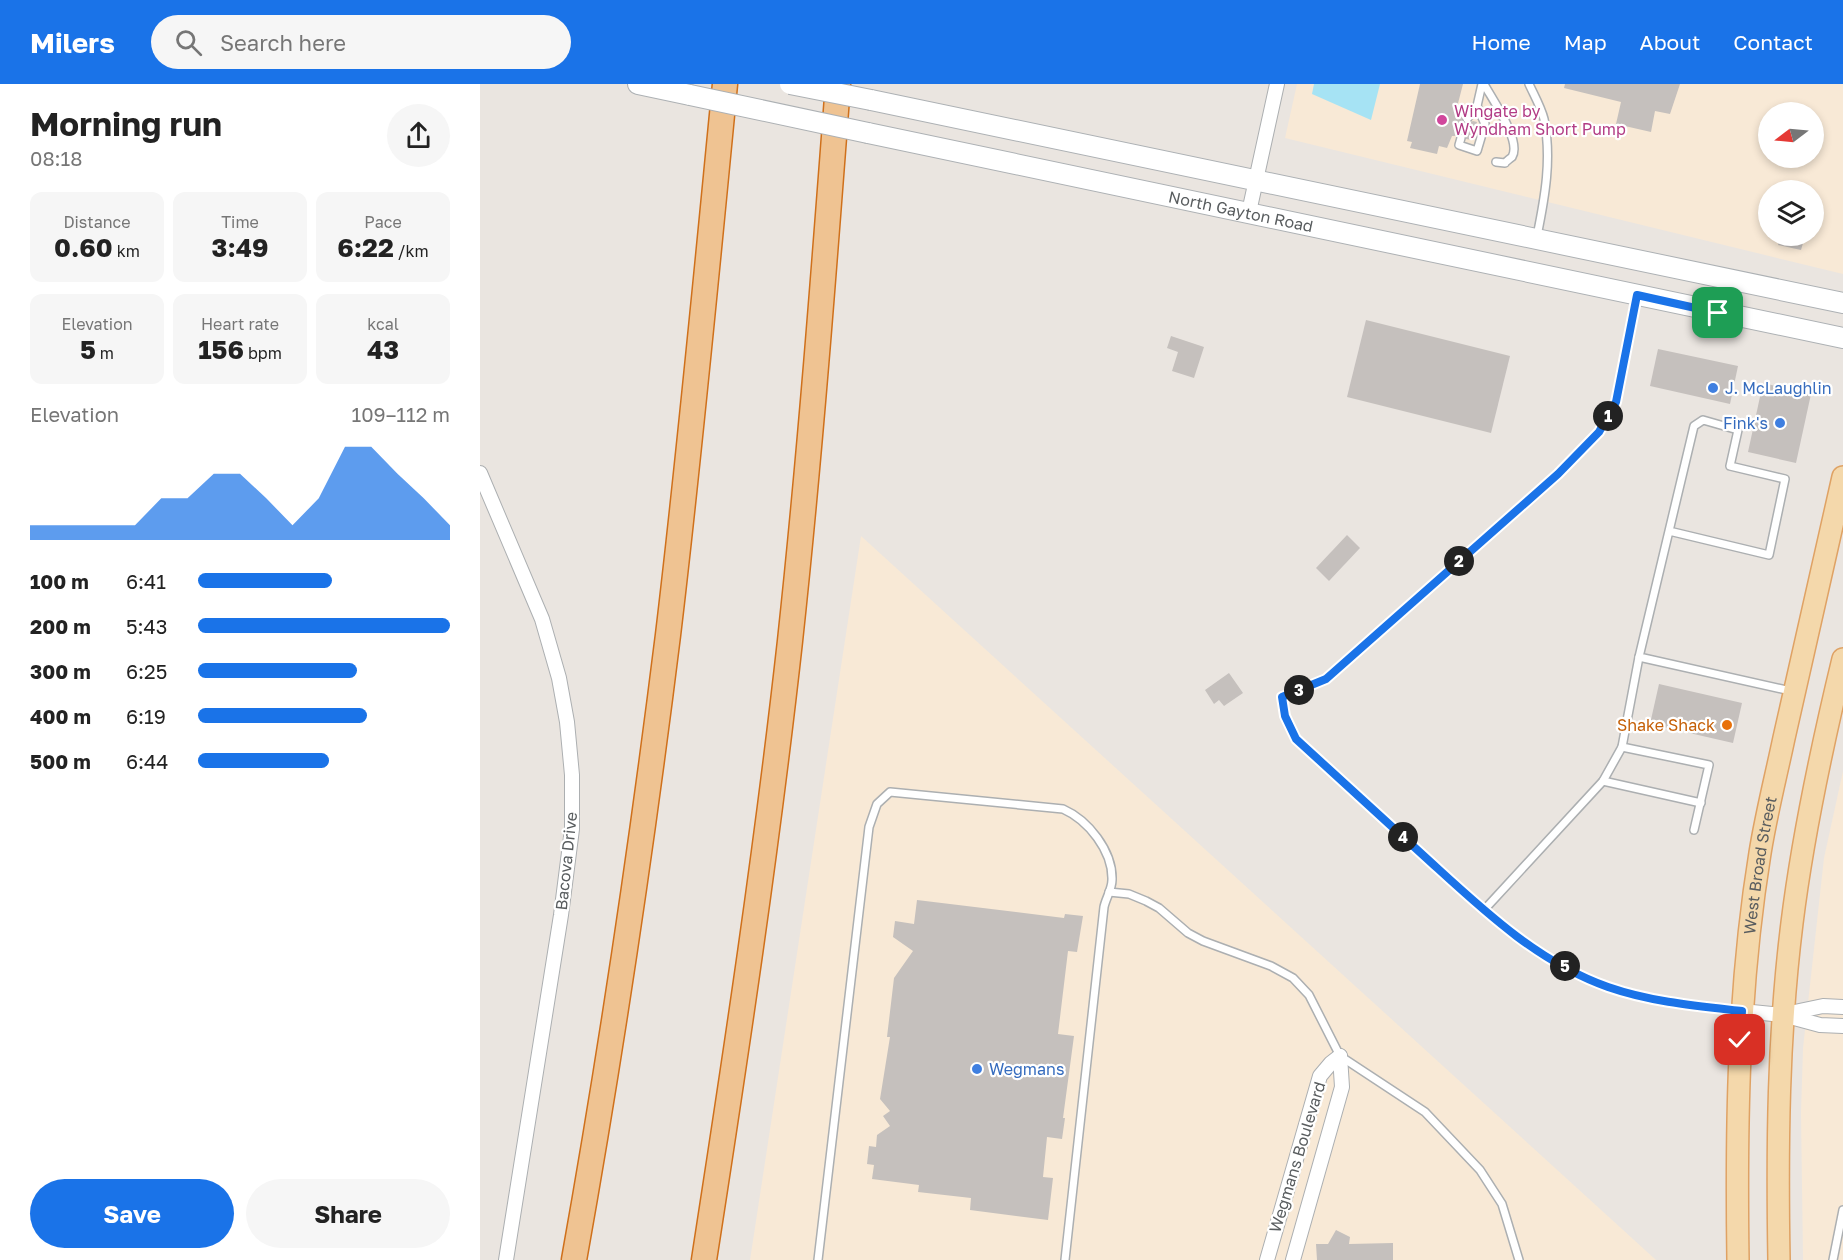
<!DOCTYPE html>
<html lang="en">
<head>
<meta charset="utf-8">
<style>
	:root { --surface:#fff; --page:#f6f6f6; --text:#222; --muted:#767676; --accent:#1a73e8 }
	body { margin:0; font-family:"Golos Text",sans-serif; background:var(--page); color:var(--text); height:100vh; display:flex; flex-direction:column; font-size:22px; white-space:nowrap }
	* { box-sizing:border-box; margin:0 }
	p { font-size:20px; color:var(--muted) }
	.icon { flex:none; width:33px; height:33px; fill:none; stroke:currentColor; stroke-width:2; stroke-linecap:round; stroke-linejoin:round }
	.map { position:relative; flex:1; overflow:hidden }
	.panel { display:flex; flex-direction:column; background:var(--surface); width:480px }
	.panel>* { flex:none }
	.needle { width:39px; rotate:254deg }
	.buttons { position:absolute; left:1278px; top:18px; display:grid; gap:12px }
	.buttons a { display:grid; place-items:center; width:66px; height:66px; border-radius:50%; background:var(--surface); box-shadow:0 3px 9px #0003; font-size:30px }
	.pin { position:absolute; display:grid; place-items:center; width:51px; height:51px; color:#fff; margin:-26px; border-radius:12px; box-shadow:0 3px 9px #0006 }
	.km { position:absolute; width:30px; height:30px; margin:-15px; border-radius:50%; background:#222; color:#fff; font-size:16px; line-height:30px; text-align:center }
	.round { display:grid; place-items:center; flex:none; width:63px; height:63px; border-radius:32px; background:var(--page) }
	.summary { display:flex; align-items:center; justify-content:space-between; height:102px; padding:0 30px }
	h1 { font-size:33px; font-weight:700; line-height:45px }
	.figures { display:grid; grid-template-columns:repeat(3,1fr); gap:9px; height:102px; padding:6px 30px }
	.figures div { display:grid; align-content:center; border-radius:12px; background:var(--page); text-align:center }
	.figures b { font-size:26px; font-weight:700 }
	.figures small { font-size:16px; font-weight:400 }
	.figures p { font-size:16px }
	.chart { height:168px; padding:12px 30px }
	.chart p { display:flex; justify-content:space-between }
	.chart svg { width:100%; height:108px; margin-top:6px; fill:var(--accent); opacity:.7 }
	.action { display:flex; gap:12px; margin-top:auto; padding:12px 30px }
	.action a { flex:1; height:69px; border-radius:36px; background:var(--accent); color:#fff; font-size:24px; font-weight:700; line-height:69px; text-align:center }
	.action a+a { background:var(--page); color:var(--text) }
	ul { padding:0 30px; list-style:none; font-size:20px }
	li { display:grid; grid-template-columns:96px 72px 1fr; align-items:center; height:45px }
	li i { height:15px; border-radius:8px; background:var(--accent) }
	header { display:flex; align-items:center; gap:36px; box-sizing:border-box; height:84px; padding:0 30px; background:var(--accent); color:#fff }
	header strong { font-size:28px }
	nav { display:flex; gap:33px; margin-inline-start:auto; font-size:21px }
	.search { width:420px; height:54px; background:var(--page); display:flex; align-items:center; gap:15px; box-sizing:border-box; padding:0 21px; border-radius:33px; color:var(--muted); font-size:22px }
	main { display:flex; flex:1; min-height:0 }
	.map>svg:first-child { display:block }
</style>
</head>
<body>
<header>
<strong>Milers</strong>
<div class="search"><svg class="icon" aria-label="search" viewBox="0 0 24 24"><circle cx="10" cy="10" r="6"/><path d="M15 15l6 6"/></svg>Search here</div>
<nav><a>Home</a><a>Map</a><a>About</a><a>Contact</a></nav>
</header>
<main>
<section class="panel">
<div class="summary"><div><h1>Morning run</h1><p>08:18</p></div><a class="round"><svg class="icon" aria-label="share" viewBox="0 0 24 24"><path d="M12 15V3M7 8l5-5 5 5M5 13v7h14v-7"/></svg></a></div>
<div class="figures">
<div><p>Distance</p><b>0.60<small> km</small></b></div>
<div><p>Time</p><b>3:49</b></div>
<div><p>Pace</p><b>6:22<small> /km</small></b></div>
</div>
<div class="figures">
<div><p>Elevation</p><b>5<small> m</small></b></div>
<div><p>Heart rate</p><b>156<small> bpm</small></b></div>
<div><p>kcal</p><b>43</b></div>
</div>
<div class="chart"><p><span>Elevation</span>109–112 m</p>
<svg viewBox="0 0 160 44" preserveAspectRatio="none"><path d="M0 44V38L10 38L20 38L30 38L40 38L50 27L60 27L70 17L80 17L90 27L100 38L110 27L120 6L130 6L140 17L150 27L160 38V44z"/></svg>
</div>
<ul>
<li><b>100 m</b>6:41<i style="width:53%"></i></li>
<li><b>200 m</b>5:43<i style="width:100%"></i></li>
<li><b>300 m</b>6:25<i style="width:63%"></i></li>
<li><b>400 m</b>6:19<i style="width:67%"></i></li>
<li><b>500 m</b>6:44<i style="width:52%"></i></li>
</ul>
<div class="action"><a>Save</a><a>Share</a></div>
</section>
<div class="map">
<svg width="1363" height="1176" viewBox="0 0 1363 1176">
	<rect width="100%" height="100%" fill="#eae5e0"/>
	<g fill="#f8e9d6" fill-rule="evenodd">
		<path d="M 817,0 L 1363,0 L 1363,190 L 805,54 ZM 1288,28 L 1334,28 L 1334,74 L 1288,74 ZM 1288,106 L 1334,106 L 1334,152 L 1288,152 Z"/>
		<polygon points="381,452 1176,1176 270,1176"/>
		<polygon points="1363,687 1363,1176 1323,1176 1321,1029 1323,964 1344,774"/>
	</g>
	<polygon fill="#a6e3f4" points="834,0 900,0 891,36 832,10"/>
	<g fill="#c5c0bd">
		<polygon points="940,0 983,0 975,31 982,33 982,38 986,40 993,37 997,38 992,56 986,55 985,51 982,49 976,52 972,52 967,64 959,62 957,70 930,64 932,58 927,57"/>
		<polygon points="1085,0 1200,0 1190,30 1175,27 1171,48 1136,40 1141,18 1084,4"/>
		<polygon points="1300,152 1325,152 1321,166 1298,161"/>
		<polygon points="886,236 1030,272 1011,349 867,313"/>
		<polygon points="691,252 724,263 714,294 692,287 698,268 687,264"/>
		<polygon points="1178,265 1258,282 1250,320 1170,302"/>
		<polygon points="1283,299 1331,310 1316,379 1268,368"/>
		<polygon points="867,451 880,464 849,497 836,484"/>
		<polygon points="749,589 763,609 744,622 739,616 734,620 725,606"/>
		<polygon points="1179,600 1262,619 1253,659 1170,640"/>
		<polygon points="437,816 584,834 585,830 603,832 597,868 588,867 578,950 594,952 583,1034 585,1034 582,1055 567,1053 563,1093 573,1094 568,1136 490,1126 491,1114 438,1108 439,1101 392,1095 394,1081 387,1080 389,1062 396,1063 397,1051 410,1042 403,1032 410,1027 400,1015 410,953 407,953 414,894 433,867 413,853 415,837 434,840"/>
		<polygon points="856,1146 870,1153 869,1160 913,1159 913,1176 837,1176 836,1160 848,1160"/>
	</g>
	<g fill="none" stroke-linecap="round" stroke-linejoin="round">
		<defs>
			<g id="lane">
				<path d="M 1004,0 C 1012,15 1042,57 1032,73 C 1032,73 1025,78 1025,79 L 1016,78"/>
				<path d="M 1049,0 C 1054,11 1061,23 1064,35 C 1072,74 1065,113 1057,152"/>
				<polyline points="997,22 1002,0"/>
				<polyline points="981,54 979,61 997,67 1005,40 997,22 987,35"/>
				<path d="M 1156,214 L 1136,318 L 1119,348 L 1078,390 L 846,595 L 802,613 L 805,632 L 816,655 C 859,694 901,733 944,772 C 1000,823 1056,878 1129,903 C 1171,917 1214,922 1259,927"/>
				<polyline points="1189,447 1289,471 1305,395 1250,382 1258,346 1223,336 1214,342 1159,573 1311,607"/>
				<polyline points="1142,663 1229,681 1214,746"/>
				<polyline points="1123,697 1221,719"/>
				<polyline points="629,808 649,810 666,817 679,824 708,849 723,857 791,882 813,894 829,911 860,972 945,1028 1000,1086 1022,1120 1039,1176"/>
				<polyline points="1004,826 1123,697 1142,663 1159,573"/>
				<path d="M 338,1176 L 389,743 L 397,720 L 410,708 L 583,725 C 608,736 633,767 632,796 C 632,805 626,814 624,823 L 585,1176"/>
				<polyline points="1353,1176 1363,1126"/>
			</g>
			<g id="street">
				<polyline points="769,128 797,0"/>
				<polyline points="0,389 62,535 79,594 87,638 92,691 92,745 81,831 26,1176"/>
				<polyline points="1262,927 1303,931 1340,941 1363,942"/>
				<polyline points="1305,930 1343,922 1363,923"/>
				<polyline points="787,1176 840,992 851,979 860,972"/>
				<polyline points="813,1176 862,1003 860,972"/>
			</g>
			<g id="secondary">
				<polyline points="158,0 210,11"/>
				<polyline points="391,16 1363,219"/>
				<path id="s1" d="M 388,49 L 1363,254"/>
			</g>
			<g id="primary">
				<path id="s2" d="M 1258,1176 C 1256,1040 1258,904 1280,769 C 1286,731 1296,692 1304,654 C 1323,567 1343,480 1363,393"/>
				<path d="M 1299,1176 C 1297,1063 1298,951 1312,839 C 1323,750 1342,662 1363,575"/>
			</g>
			<g id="highway">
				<path d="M 94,1176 C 131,969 162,760 188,551 C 210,368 227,184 245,0"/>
				<path d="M 224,1176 C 256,970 287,764 310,557 C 330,372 344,186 358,0"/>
			</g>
		</defs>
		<use href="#lane" stroke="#acafb1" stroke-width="10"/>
		<use href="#street" stroke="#acafb1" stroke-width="16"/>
		<use href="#secondary" stroke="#adb1b4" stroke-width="22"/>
		<use href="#primary" stroke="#dfa264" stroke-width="24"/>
		<use href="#highway" stroke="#cf701b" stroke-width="27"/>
		<use href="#lane" stroke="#fff" stroke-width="7"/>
		<use href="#street" stroke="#fff" stroke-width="14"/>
		<use href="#secondary" stroke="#fff" stroke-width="20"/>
		<use href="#primary" stroke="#f4d8ab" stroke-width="21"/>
		<use href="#highway" stroke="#efc392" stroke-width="24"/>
		<defs>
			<g id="secondary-bridge">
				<polyline points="310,0 391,16"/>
				<polyline points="210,11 388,49"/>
			</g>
		</defs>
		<use href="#secondary-bridge" stroke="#adb1b4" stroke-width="22" stroke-linecap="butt"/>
		<use href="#secondary-bridge" stroke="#fff" stroke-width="20"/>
	</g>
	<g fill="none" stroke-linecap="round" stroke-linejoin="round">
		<defs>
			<path id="route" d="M 1238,229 L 1157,211 L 1136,318 L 1119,348 L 1078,390 L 846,595 L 802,613 L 805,632 L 816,655 C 859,694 901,733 944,772 C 1000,823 1055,877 1128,903 C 1171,918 1217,922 1262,927 L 1260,956"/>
		</defs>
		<use href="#route" stroke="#fff" stroke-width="12"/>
		<use href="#route" stroke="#1a73e8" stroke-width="8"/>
	</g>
	<circle fill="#d1479c" stroke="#fff" stroke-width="2" cx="962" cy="36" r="6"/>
	<g fill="#3f7fe0" stroke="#fff" stroke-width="2">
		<circle cx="1233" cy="304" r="6"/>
		<circle cx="1300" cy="339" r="6"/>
		<circle cx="497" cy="985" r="6"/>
	</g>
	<circle fill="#e8710a" stroke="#fff" stroke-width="2" cx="1247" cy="641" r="6"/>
	<g text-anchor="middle" stroke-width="4.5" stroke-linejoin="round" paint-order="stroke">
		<g font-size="16" fill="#b23c85" stroke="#fff" text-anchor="start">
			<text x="974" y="33">Wingate by<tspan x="974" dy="18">Wyndham Short Pump</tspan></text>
		</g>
		<g font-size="16" fill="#595d5f" stroke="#fff">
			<text dy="6" stroke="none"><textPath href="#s1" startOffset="381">North Gayton Road</textPath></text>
			<text transform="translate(86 777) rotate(-84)" y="6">Bacova Drive</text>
			<text dy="6" stroke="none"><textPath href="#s2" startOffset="396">West Broad Street</textPath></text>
			<text transform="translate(817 1073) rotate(-73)" y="6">Wegmans Boulevard</text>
		</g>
		<g font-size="16" fill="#366cbe" stroke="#fff" text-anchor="start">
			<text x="1245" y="310">J. McLaughlin</text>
			<text x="1288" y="345" text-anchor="end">Fink's</text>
			<text x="509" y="991">Wegmans</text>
		</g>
		<g font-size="16" fill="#c56008" stroke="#fff" text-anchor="end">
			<text x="1235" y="647">Shake Shack</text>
		</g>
	</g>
</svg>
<div class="buttons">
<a><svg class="needle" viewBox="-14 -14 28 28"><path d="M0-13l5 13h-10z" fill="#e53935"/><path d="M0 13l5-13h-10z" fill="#767676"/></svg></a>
<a><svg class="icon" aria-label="layers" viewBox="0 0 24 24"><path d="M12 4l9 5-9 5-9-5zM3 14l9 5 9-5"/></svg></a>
</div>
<div class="pin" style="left:1238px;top:229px;background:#1e9e55"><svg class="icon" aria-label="arrive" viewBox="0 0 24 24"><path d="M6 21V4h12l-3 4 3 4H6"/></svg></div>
<div class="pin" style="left:1260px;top:956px;background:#d93025"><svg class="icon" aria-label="check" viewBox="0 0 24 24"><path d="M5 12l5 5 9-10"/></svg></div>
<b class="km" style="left:1128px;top:332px">1</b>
<b class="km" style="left:979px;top:477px">2</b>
<b class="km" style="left:819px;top:606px">3</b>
<b class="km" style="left:923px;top:753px">4</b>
<b class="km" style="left:1085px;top:882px">5</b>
</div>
</main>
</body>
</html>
